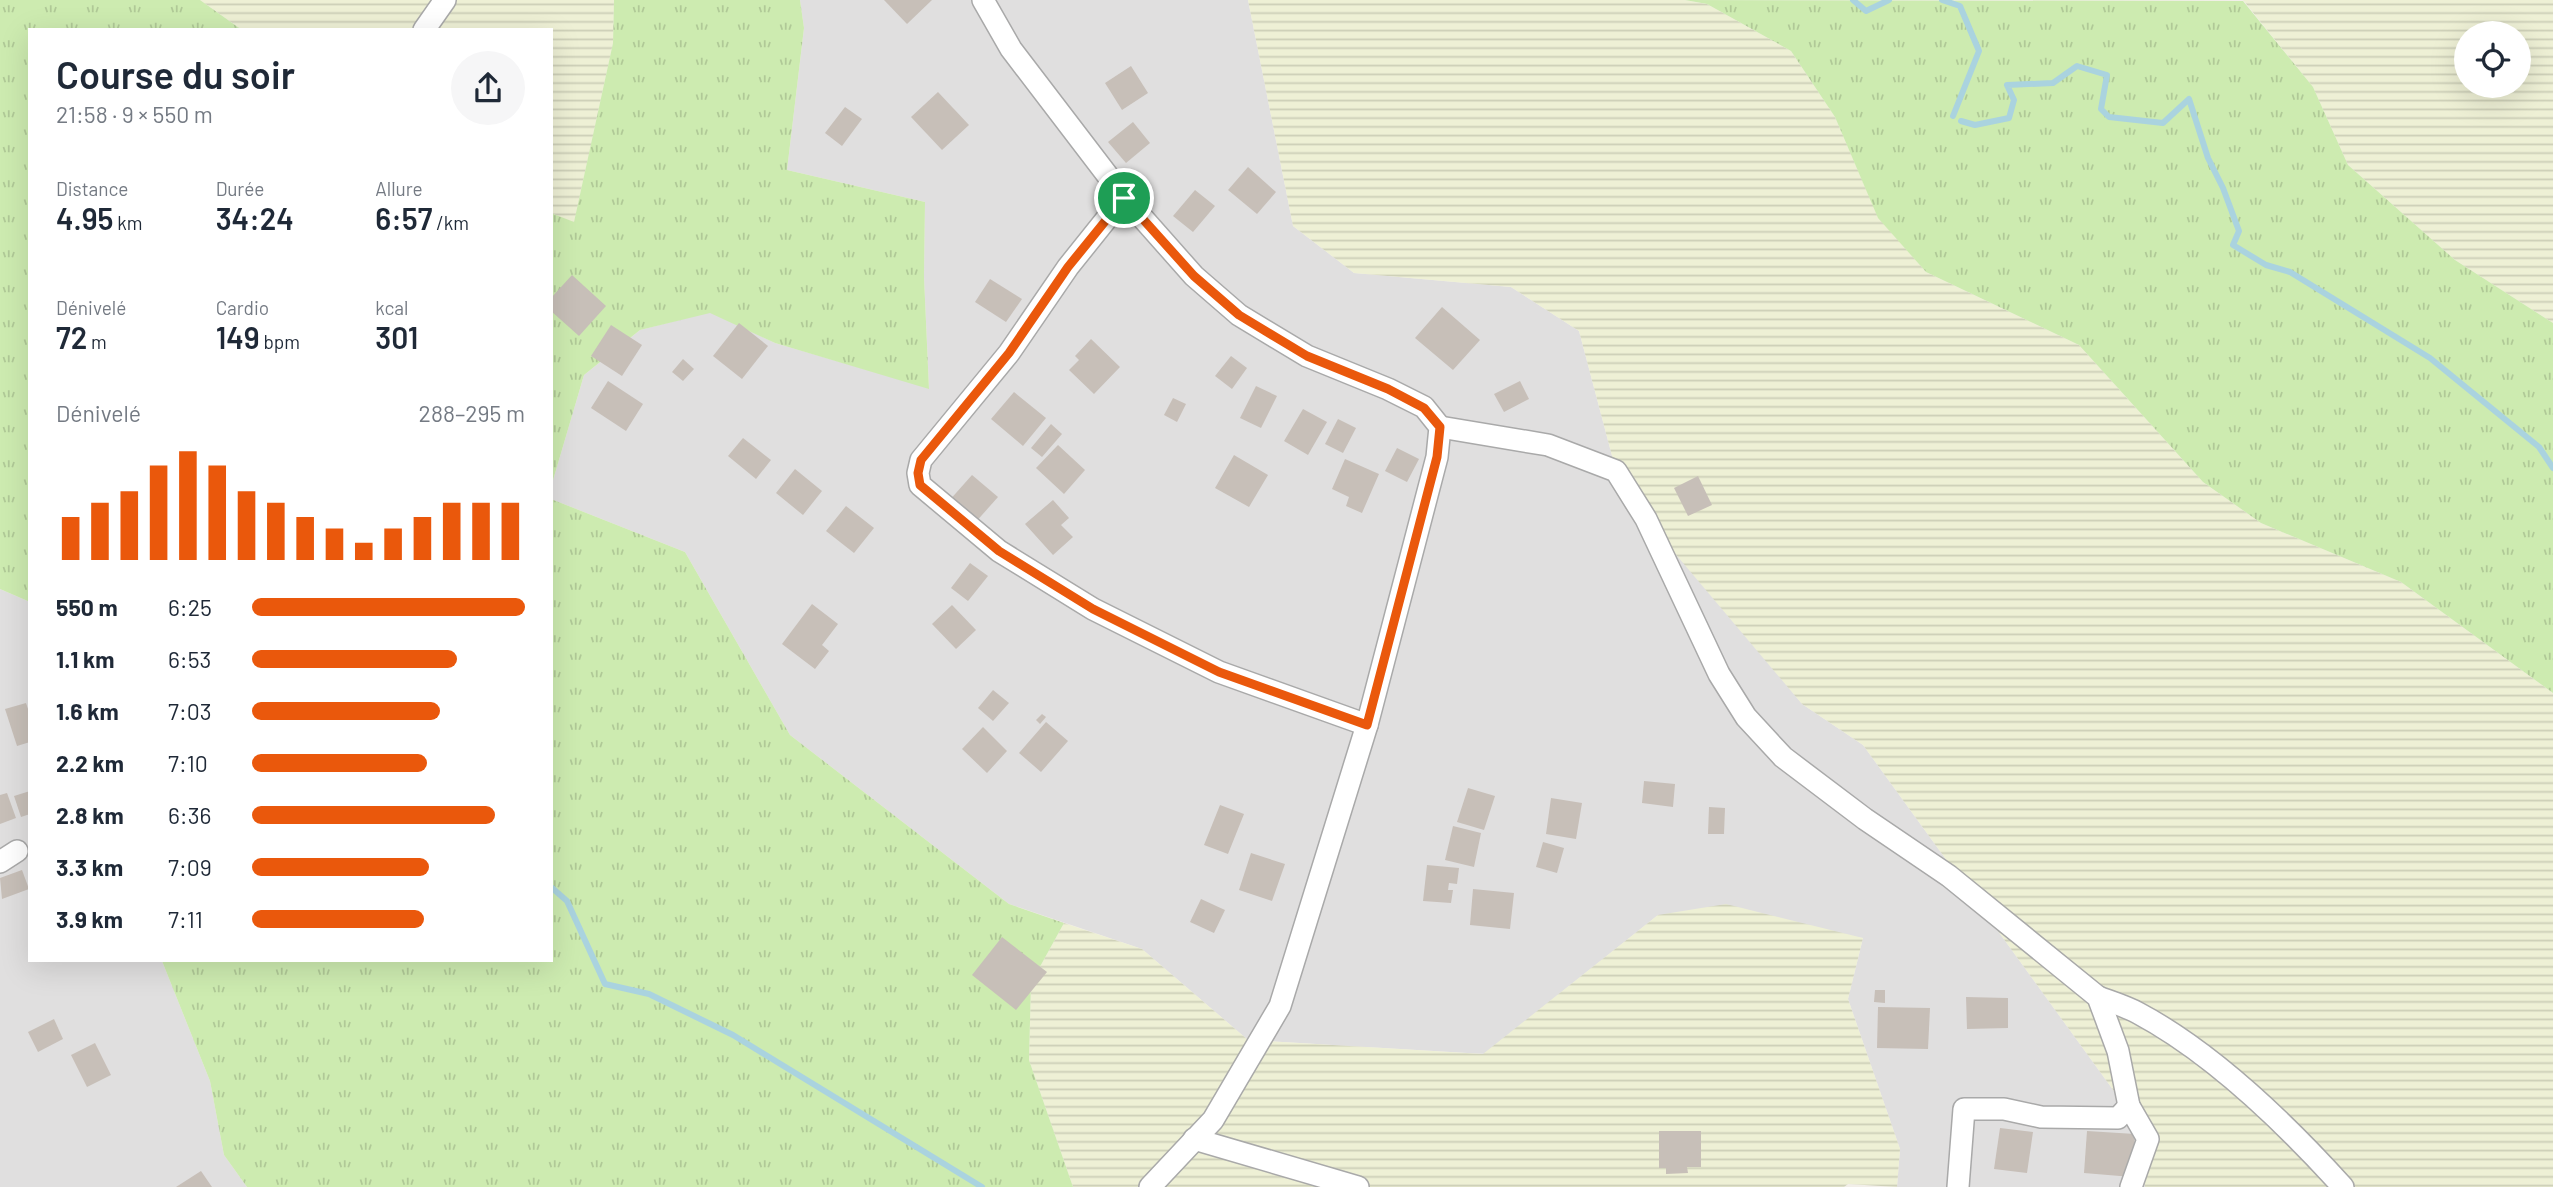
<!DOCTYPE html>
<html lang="fr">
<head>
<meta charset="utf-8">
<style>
	:root { --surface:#fff; --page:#f6f6f7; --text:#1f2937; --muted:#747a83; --accent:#ea580c }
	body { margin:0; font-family:Barlow,sans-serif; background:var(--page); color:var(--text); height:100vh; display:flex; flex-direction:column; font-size:26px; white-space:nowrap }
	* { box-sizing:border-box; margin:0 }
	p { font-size:23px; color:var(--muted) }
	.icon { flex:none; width:38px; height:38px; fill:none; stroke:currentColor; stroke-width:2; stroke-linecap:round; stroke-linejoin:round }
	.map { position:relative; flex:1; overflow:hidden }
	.sheet { position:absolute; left:28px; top:28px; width:525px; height:934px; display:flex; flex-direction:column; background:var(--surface); border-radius:0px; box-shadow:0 7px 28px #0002 }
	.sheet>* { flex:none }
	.tools { position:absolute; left:2454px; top:21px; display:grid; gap:14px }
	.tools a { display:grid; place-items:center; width:77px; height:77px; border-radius:50%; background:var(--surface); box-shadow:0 7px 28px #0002; font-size:35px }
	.pin { position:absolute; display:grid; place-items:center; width:60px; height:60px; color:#fff; margin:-30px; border:4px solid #fff; border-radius:50%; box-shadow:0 2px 7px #0007 }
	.round { display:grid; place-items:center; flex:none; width:74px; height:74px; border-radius:37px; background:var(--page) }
	.headline { display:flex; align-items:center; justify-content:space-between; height:119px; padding:0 28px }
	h1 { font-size:38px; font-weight:600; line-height:52px }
	.figures { display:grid; grid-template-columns:repeat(3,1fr); gap:10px; height:119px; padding:7px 28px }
	.figures div { display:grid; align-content:center }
	.figures b { font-size:30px; font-weight:600 }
	.figures small { font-size:19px; font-weight:400 }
	.figures p { font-size:19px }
	.chart { height:196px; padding:14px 28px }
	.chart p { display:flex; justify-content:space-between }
	.chart svg { width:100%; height:126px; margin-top:7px; stroke:var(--accent); stroke-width:6 }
	ul { padding:0 28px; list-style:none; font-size:23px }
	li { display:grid; grid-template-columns:112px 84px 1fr; align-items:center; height:52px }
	li i { height:18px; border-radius:9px; background:var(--accent) }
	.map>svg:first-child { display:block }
</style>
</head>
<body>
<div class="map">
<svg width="2553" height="1187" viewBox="0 0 2553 1187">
	<defs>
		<pattern id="farmland-rules" width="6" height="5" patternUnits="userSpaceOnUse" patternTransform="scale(1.75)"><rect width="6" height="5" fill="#eef0d5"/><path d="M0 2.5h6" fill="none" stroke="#ccceb7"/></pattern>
		<pattern id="grass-tufts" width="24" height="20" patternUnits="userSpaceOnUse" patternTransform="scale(1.75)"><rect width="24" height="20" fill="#cdebb0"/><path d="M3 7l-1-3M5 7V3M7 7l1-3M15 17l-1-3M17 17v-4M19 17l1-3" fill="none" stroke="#b0c997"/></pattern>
	</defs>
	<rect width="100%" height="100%" fill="#f2efe9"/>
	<g fill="#e0dfdf">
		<polygon points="800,0 1248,0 1293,226 1354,273 1511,287 1579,331 1616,471 1802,704 1863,745 2140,1127 2145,1187 1897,1187 1900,1149 1848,999 1863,938 1658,915 1484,1054 1248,1040 1142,949 1009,904 790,735 685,552 551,499 551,487 584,375 640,330 710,312 775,343 929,388 924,277 925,202 787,170 804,28"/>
		<polygon points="0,589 30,602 30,961 162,961 210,1081 224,1155 247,1187 0,1187"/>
	</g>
	<g fill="url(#farmland-rules)" fill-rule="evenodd">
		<polygon points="200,0 614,0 613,43 574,223 551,213 551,30 242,30"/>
		<polygon points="1248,0 1685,0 1707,4 1791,51 1835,117 1878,217 1926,272 2079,345 2203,482 2261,523 2401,582 2553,693 2553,1187 2145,1187 2140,1127 1863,745 1802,704 1646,519 1616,471 1579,331 1511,287 1354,273 1293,226"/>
		<path d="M 2243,0 L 2553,0 L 2553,323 L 2455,260 L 2348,165 L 2313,87 ZM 2466,33 L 2518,33 L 2518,86 L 2466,86 Z"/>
		<polygon points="1726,904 1863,938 1848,999 1900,1149 1897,1187 1848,1184 1844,1187 1073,1187 1029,1060 1031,983 1064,923 1142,949 1248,1040 1483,1054 1658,915"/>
	</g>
	<g fill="url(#grass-tufts)">
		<polygon points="0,0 200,0 242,30 30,30 30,602 0,589"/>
		<polygon points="614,0 800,0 804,28 787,170 925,202 924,277 929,389 775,343 710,313 640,330 584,375 551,487 551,213 574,222 613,43"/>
		<polygon points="1685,0 2243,1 2313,87 2348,165 2455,260 2553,323 2553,693 2401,582 2261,523 2203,482 2079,345 1926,272 1878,218 1835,117 1791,51 1707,4"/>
		<polygon points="551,499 685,552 790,735 1009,904 1064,923 1031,983 1029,1060 1073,1187 247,1187 224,1155 210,1081 162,961 551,961"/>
	</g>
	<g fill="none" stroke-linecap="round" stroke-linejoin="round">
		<g stroke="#aad3df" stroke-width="6">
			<polyline points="1853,0 1866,11 1889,0"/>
			<polyline points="1942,0 1960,6 1979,51 1953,116"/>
			<polyline points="1961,121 1975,125 2009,118 2014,100 2007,85 2053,83 2077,66 2107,75 2101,109 2109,117 2163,123 2189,99 2208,158 2223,188 2239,231 2233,245 2266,265 2290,272 2430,358 2539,447 2553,468"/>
			<polyline points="551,887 567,901 605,984 649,994 733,1035 982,1187"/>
		</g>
	</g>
	<g fill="#c7bfb8">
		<polygon points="884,0 932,0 907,24"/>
		<polygon points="1131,66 1148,93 1122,110 1105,83"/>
		<polygon points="938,92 969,125 942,150 911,117"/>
		<polygon points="845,107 862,119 842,146 825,133"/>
		<polygon points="1133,122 1150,143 1126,163 1108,142"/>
		<polygon points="1248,167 1276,192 1257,214 1228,190"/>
		<polygon points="1195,190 1215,206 1193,232 1173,216"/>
		<polygon points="572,275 606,306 579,336 551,311 551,298"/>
		<polygon points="990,279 1022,299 1006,322 975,302"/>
		<polygon points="1442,307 1480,340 1453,370 1415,338"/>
		<polygon points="739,323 768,346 742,379 713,356"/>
		<polygon points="611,325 642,345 622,376 591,356"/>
		<polygon points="1091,339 1120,367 1094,394 1069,370 1079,360 1075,356"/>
		<polygon points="1231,356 1247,368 1232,389 1215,376"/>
		<polygon points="683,359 694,369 683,381 672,372"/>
		<polygon points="608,381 643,404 626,431 591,408"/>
		<polygon points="1520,381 1529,399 1504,412 1494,394"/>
		<polygon points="1256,386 1277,396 1261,428 1240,418"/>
		<polygon points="1014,392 1046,418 1023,446 991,419"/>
		<polygon points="1173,398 1186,404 1177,422 1164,415"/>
		<polygon points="1303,409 1327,422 1308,455 1284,441"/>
		<polygon points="1338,419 1356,428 1343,453 1325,444"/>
		<polygon points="1051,424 1062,434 1042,457 1031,448"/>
		<polygon points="743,438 771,460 756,479 728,456"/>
		<polygon points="1058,445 1085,470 1064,494 1036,468"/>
		<polygon points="1397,448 1419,459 1407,482 1385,471"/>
		<polygon points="1234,455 1268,475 1249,507 1215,488"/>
		<polygon points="1345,459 1379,474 1362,513 1346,506 1349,497 1332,489"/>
		<polygon points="795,469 822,491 803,515 776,493"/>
		<polygon points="972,475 998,497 974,524 948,502"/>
		<polygon points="1698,476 1712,505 1688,516 1674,488"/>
		<polygon points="1053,500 1069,518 1061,525 1073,537 1053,555 1025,524"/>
		<polygon points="846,506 874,528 854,553 826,531"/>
		<polygon points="970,563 988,576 968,601 951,588"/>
		<polygon points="812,604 838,624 822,645 829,651 815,669 782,644"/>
		<polygon points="952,605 976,630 956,649 932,624"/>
		<polygon points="993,690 1009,703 993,721 978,708"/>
		<polygon points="26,703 30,715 30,742 17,746 5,709"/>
		<polygon points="1042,714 1046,717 1040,724 1036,720"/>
		<polygon points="1046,722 1068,741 1041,772 1019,753"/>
		<polygon points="983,727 1007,751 987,773 962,749"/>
		<polygon points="1644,781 1675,784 1673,807 1642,803"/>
		<polygon points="1468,788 1495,796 1484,830 1457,822"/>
		<polygon points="30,791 30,814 21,817 14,796"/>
		<polygon points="7,793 16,818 0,824 0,795"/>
		<polygon points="1551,798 1582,803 1576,839 1546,834"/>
		<polygon points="1220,805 1244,814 1228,854 1204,845"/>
		<polygon points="1709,807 1725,808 1724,834 1708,834"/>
		<polygon points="1453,826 1481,833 1474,867 1445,860"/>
		<polygon points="1543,842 1564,848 1557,873 1536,867"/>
		<polygon points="1251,853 1285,864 1272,901 1239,890"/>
		<polygon points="1427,865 1459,868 1457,884 1449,883 1448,890 1453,890 1451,903 1423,901"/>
		<polygon points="22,870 29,889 2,899 0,878"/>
		<polygon points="1473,889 1514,893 1510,929 1470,925"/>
		<polygon points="1201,899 1225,910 1214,933 1190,922"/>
		<polygon points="1002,937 1047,972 1016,1010 972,975"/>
		<polygon points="1875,990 1885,990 1885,1003 1874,1002"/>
		<polygon points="1966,997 2008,998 2008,1028 1967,1029"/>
		<polygon points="1878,1007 1930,1008 1928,1049 1877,1048"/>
		<polygon points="54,1019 63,1039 38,1052 28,1032"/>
		<polygon points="95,1043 111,1075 87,1087 71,1055"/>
		<polygon points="2000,1128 2033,1132 2027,1173 1994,1169"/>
		<polygon points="1659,1131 1701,1131 1701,1167 1687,1167 1688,1173 1666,1174 1666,1168 1659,1168"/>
		<polygon points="2087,1131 2135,1134 2132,1177 2084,1173"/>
		<polygon points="201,1171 212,1187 176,1187"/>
	</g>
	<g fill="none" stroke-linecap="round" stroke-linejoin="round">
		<defs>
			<g id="minor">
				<polyline points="983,0 1011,49 1124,197 1194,276 1239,315 1307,356 1388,389 1424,407 1440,427 1437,457 1367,725 1280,1006 1213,1120 1150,1187"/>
				<polyline points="424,30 445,0"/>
				<polyline points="1124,197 1068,267 1009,353 921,460 918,473 920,485 999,551 1093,609 1219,672 1367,725"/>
				<polyline points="1440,427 1548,445 1616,471 1646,519 1719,674 1746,717 1783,757 1865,819 1949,876 2098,997 2118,1051 2129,1106 2148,1139 2131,1187"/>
				<polyline points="0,862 17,851"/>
				<path d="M 2098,997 C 2111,1002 2125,1006 2138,1013 C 2213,1053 2286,1124 2343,1187"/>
				<polyline points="1194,1139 1358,1187"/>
				<polyline points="1958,1187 1964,1109 2004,1109 2041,1117 2118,1118 2129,1106"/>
			</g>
		</defs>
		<use href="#minor" stroke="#a9a9a9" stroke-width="24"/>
		<use href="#minor" stroke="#fff" stroke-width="21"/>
	</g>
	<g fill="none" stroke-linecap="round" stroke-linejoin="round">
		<defs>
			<polygon id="route" points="1124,198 1194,276 1239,315 1307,356 1388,389 1424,408 1440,427 1437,457 1367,725 1219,672 1093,609 999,551 920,485 918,473 921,460 1009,353 1068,267"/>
		</defs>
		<use href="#route" stroke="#fff" stroke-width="14"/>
		<use href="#route" stroke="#ea580c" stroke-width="9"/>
	</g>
</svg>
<div class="tools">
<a><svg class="icon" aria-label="locate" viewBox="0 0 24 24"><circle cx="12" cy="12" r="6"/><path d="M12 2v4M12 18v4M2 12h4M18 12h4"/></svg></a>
</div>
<div class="pin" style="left:1124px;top:198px;background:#1e9e55"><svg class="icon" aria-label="arrive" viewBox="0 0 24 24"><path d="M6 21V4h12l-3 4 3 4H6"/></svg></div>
<section class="sheet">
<div class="headline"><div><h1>Course du soir</h1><p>21:58 · 9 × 550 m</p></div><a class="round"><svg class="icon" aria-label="share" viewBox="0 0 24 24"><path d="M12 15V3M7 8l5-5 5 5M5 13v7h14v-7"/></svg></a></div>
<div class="figures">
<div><p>Distance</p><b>4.95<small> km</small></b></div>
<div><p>Durée</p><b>34:24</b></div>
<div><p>Allure</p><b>6:57<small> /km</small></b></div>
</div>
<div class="figures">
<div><p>Dénivelé</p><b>72<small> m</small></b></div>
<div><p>Cardio</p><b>149<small> bpm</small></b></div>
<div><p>kcal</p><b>301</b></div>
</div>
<div class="chart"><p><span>Dénivelé</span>288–295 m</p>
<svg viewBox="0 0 160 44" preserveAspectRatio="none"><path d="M5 44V29M15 44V24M25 44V20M35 44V11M45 44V6M55 44V11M65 44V20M75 44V24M85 44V29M95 44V33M105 44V38M115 44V33M125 44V29M135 44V24M145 44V24M155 44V24"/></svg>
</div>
<ul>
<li><b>550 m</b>6:25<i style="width:100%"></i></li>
<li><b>1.1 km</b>6:53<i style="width:75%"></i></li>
<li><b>1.6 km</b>7:03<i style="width:69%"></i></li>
<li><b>2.2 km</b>7:10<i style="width:64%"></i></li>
<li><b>2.8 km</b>6:36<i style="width:89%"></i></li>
<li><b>3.3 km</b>7:09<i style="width:65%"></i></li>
<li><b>3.9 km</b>7:11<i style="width:63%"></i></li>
</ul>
</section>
</div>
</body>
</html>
